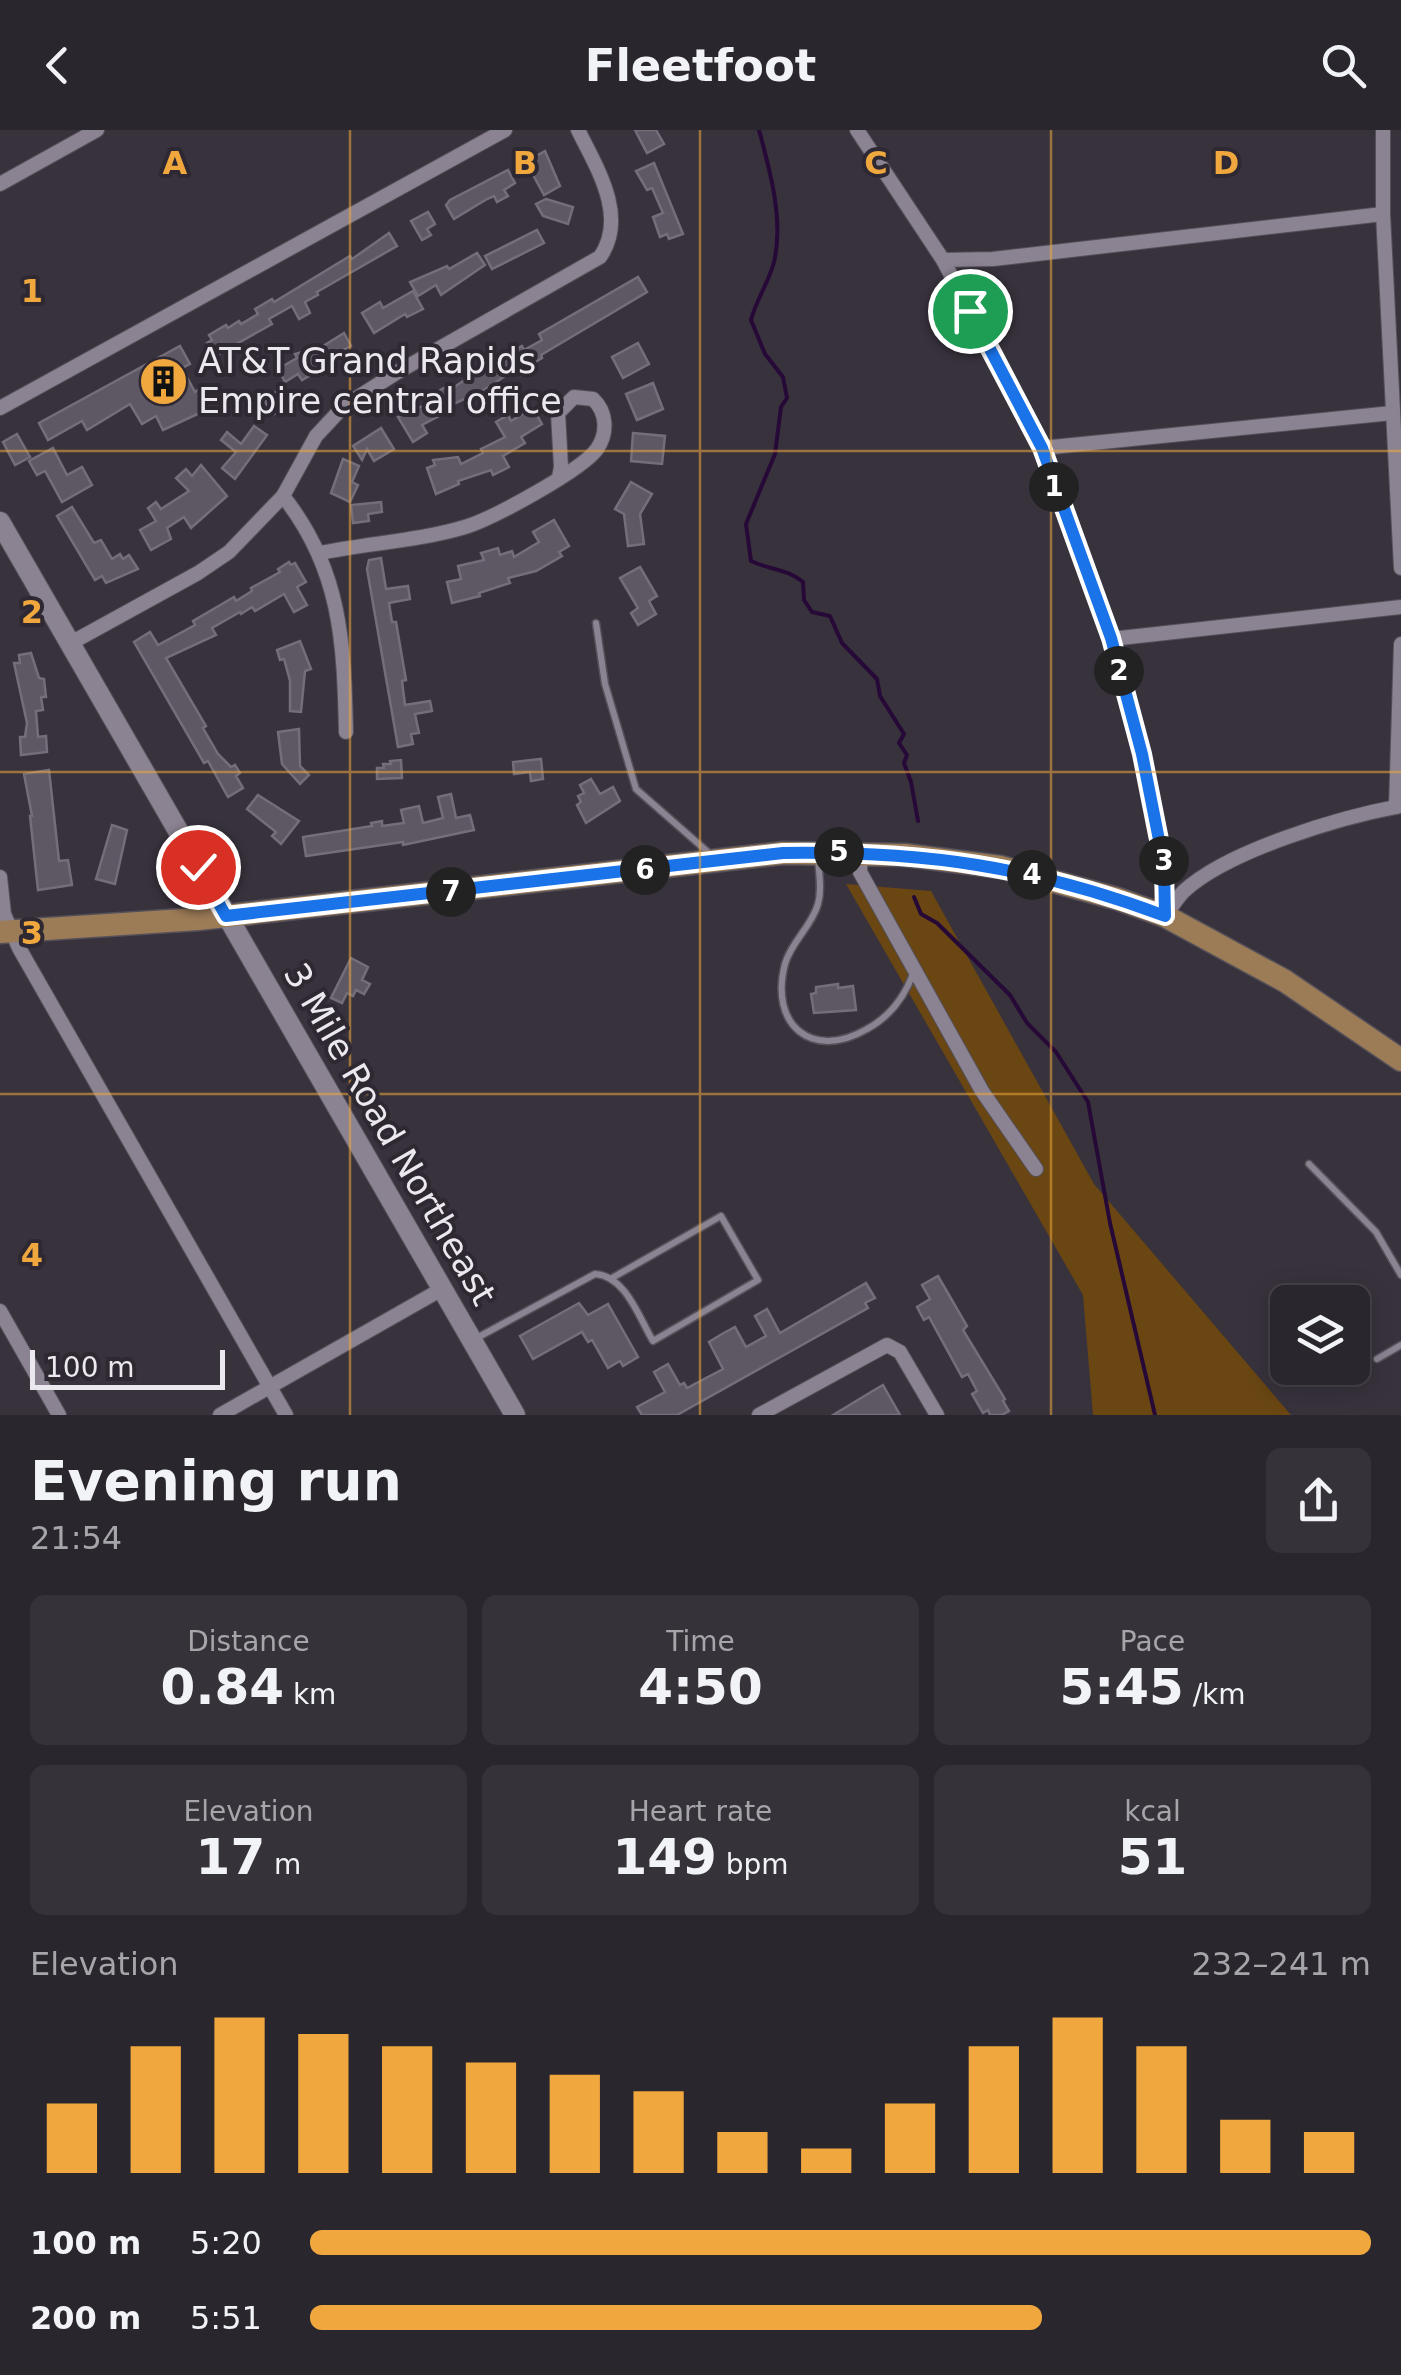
<!DOCTYPE html>
<html lang="en">
<head>
<meta charset="utf-8">
<style>
	:root { --surface:#2a262e; --page:#36323a; --text:#f1f3f6; --muted:#a5a5aa; --line:#46434a; --accent:#efa73e }
	body { margin:0; font-family:"DejaVu Sans",sans-serif; background:var(--page); color:var(--text); height:100vh; display:flex; flex-direction:column; font-size:38px; white-space:nowrap }
	* { box-sizing:border-box; margin:0 }
	p { font-size:32px; color:var(--muted) }
	.icon { flex:none; width:55px; height:55px; fill:none; stroke:currentColor; stroke-width:2; stroke-linecap:round; stroke-linejoin:round }
	.map { position:relative; height:1285px; overflow:hidden }
	.sheet { display:flex; flex-direction:column; background:var(--surface); flex:1 }
	.sheet>* { flex:none }
	.fabs { position:absolute; left:1270px; top:1155px; display:grid; gap:20px }
	.fabs a { display:grid; place-items:center; width:100px; height:100px; border-radius:15px; background:var(--surface); box-shadow:0 5px 25px #0003,0 0 0 2px var(--line); font-size:50px }
	.scale { position:absolute; left:30px; bottom:25px; width:195px; box-sizing:border-box; padding-left:10px; border:5px solid #ece8ef; border-top:0; font-size:28px; line-height:35px; white-space:nowrap; color:#ece8ef; -webkit-text-stroke:8px #2e2833; paint-order:stroke }
	.pin { position:absolute; display:grid; place-items:center; width:85px; height:85px; color:#fff; margin:-42px; border:5px solid #fff; border-radius:50%; box-shadow:0 2px 10px #0007 }
	.km { position:absolute; width:50px; height:50px; margin:-25px; border-radius:50%; background:#222; color:#fff; font-size:28px; line-height:50px; text-align:center }
	.round { display:grid; place-items:center; flex:none; width:105px; height:105px; border-radius:15px; background:var(--page) }
	.headline { display:flex; align-items:center; justify-content:space-between; height:170px; padding:0 30px }
	h1 { font-size:55px; font-weight:600; line-height:75px }
	.metrics { display:grid; grid-template-columns:repeat(3,1fr); gap:15px; height:170px; padding:10px 30px }
	.metrics div { display:grid; align-content:center; border-radius:15px; background:var(--page); text-align:center }
	.metrics b { font-size:50px; font-weight:600 }
	.metrics small { font-size:28px; font-weight:400 }
	.metrics p { font-size:28px }
	.chart { height:280px; padding:20px 30px }
	.chart p { display:flex; justify-content:space-between }
	.chart svg { width:100%; height:180px; margin-top:10px; stroke:var(--accent); stroke-width:6 }
	ul { padding:0 30px; list-style:none; font-size:32px }
	li { display:grid; grid-template-columns:160px 120px 1fr; align-items:center; height:75px }
	li i { height:25px; border-radius:12px; background:var(--accent) }
	header { display:flex; justify-content:space-between; align-items:center; height:130px; padding:0 30px; background:var(--surface); font-size:45px; font-weight:600 }
	.map>svg:first-child { display:block }
</style>
</head>
<body>
<header><svg class="icon" aria-label="back" viewBox="0 0 24 24"><path d="M15 5l-7 7 7 7"/></svg>Fleetfoot<svg class="icon" aria-label="search" viewBox="0 0 24 24"><circle cx="10" cy="10" r="6"/><path d="M15 15l6 6"/></svg></header>
<div class="map">
<svg width="1401" height="1285" viewBox="0 0 1401 1285">
	<rect width="100%" height="100%" fill="#38323d"/>
	<polygon fill="#694612" points="846,754 931,761 1094,1054 1291,1285 1093,1285 1083,1165"/>
	<g fill="none" stroke-linecap="round" stroke-linejoin="round">
		<g stroke="#270938" stroke-width="4">
			<path d="M 759,0 C 770,41 784,90 774,132 C 769,152 756,170 751,190 L 765,224 L 783,247 L 787,268 L 781,277 L 775,324 L 746,394 L 751,431 C 770,440 788,439 803,452 L 804,470 L 812,482 L 830,486 L 842,513 L 877,549 L 880,566 L 904,604 L 899,613 L 907,625 L 904,633 L 911,652 L 918,691"/>
			<polyline points="914,767 921,784 937,793 1010,865 1027,893 1056,922 1088,972 1110,1093 1155,1285"/>
		</g>
	</g>
	<g fill="#5e5764" stroke="#746d7a" stroke-width="2.5">
		<polygon points="635,0 656,0 664,14 647,23"/>
		<polygon points="545,21 560,56 544,65 526,32"/>
		<polygon points="654,33 683,104 669,109 667,104 660,107 653,87 663,83 652,58 647,60 636,41"/>
		<polygon points="508,40 515,53 504,60 508,66 497,72 494,66 487,69 454,89 446,75 450,70"/>
		<polygon points="546,69 573,77 568,94 543,86 536,74"/>
		<polygon points="428,82 435,94 427,99 431,105 422,110 411,91"/>
		<polygon points="537,100 544,113 492,139 485,126"/>
		<polygon points="389,103 397,116 317,162 318,165 305,172 310,183 299,189 292,176 269,189 272,194 215,226 207,213 212,210 209,205 226,195 228,198 239,191 241,194 258,184 255,179 272,169 274,172 350,126 352,129"/>
		<polygon points="477,123 485,135 441,165 436,155 418,166 410,152 447,136 449,139"/>
		<polygon points="638,147 647,162 541,225 542,228 529,236 531,239 521,245 518,238 482,261 436,282 439,286 422,295 427,303 413,312 398,287 438,269 435,263 451,254 453,258 482,238 484,242 502,232 500,228 522,216 524,220 542,210 539,204"/>
		<polygon points="413,161 423,179 407,187 405,184 374,203 362,183 380,172 383,178"/>
		<polygon points="344,203 351,216 314,234 318,241 302,250 298,244 285,252 278,239 297,228 295,224 323,216"/>
		<polygon points="638,213 649,234 623,248 612,227"/>
		<polygon points="180,216 190,234 182,238 195,262 199,259 208,275 203,278 204,281 163,300 156,286 142,294 130,274 87,300 82,291 48,310 39,293"/>
		<polygon points="653,253 663,279 637,290 626,264"/>
		<polygon points="280,259 290,272 274,284 264,271"/>
		<polygon points="533,278 542,294 521,307 525,313 503,326 509,337 493,345 491,340 458,351 459,354 436,364 427,338 435,335 433,330 458,327 461,334 483,323 481,319 505,307 496,292 508,285 511,291"/>
		<polygon points="254,296 267,305 235,349 222,338 236,322 221,310 227,302 241,314"/>
		<polygon points="381,298 394,319 374,331 367,319 362,330 353,316"/>
		<polygon points="633,303 665,306 662,334 631,331"/>
		<polygon points="17,304 30,327 15,335 3,312"/>
		<polygon points="53,318 67,345 82,337 92,355 62,372 45,341 37,345 29,331"/>
		<polygon points="343,329 359,336 352,352 358,355 350,372 331,363"/>
		<polygon points="201,335 227,366 191,398 184,387 167,398 171,409 151,420 140,400 156,391 148,378 156,372 161,379 189,361 176,348 186,339 192,346"/>
		<polygon points="631,352 652,364 640,384 644,414 628,416 624,384 615,379"/>
		<polygon points="381,372 382,382 368,384 369,391 353,393 351,375"/>
		<polygon points="72,377 94,413 101,410 112,429 120,424 123,429 129,425 138,439 106,453 102,446 95,450 57,386"/>
		<polygon points="554,390 569,416 559,422 562,426 536,441 508,448 510,453 479,463 480,466 452,473 447,452 461,449 458,436 484,430 481,423 498,418 500,425 512,421 514,427 539,412 533,402"/>
		<polygon points="381,428 386,459 408,456 410,469 389,473 392,492 396,492 406,550 402,551 405,575 430,571 432,581 415,584 419,603 411,604 413,614 398,617 367,439 369,430"/>
		<polygon points="289,432 291,435 295,433 306,452 297,457 307,475 294,482 284,464 255,481 252,477 241,484 240,482 212,498 216,505 166,528 206,596 203,598 218,624 231,637 235,635 240,643 236,646 243,658 228,667 208,631 204,633 134,512 150,502 158,515 195,495 193,491 234,467 236,471 252,461 251,458 280,442 278,439"/>
		<polygon points="640,437 657,466 649,471 656,484 638,495 631,483 638,478 620,448"/>
		<polygon points="300,511 311,539 305,541 301,582 290,581 290,551 284,529 280,530 277,520"/>
		<polygon points="31,523 39,548 44,549 46,567 41,567 43,580 36,581 38,607 46,606 47,622 21,625 20,607 25,607 27,593 14,533 20,533 19,525"/>
		<polygon points="299,599 300,636 309,645 300,654 282,634 278,602"/>
		<polygon points="541,629 543,649 531,651 530,642 514,644 513,632"/>
		<polygon points="401,630 402,648 377,649 377,638 384,638 383,634 391,634 390,631"/>
		<polygon points="49,640 59,731 68,730 72,755 38,760 30,686 32,686 24,644"/>
		<polygon points="591,649 600,664 613,657 620,671 586,693 577,675 581,672 578,666 584,663 580,655"/>
		<polygon points="451,664 456,688 470,685 474,700 403,715 403,712 306,726 303,707 372,696 371,693 382,691 382,696 404,693 401,680 419,676 423,693 443,688 438,667"/>
		<polygon points="258,665 299,691 281,714 272,706 276,702 247,679"/>
		<polygon points="112,695 127,700 115,754 96,749"/>
		<polygon points="351,828 368,837 362,850 370,854 364,864 356,860 353,866 347,863 342,873 331,868"/>
		<polygon points="838,854 838,858 853,856 856,880 814,883 811,864 816,863 816,857"/>
		<polygon points="938,1146 967,1196 963,1200 1005,1269 1003,1271 1009,1281 1002,1285 990,1285 988,1280 983,1283 972,1264 977,1261 968,1244 962,1247 929,1187 924,1190 917,1177 930,1169 922,1155"/>
		<polygon points="866,1153 875,1168 865,1173 868,1178 677,1285 642,1285 637,1277 665,1262 654,1242 668,1234 680,1255 684,1253 687,1258 723,1239 709,1212 722,1204 735,1197 746,1217 766,1206 755,1186 767,1179 780,1203"/>
		<polygon points="579,1173 588,1185 608,1174 638,1227 623,1236 620,1231 608,1238 592,1210 588,1212 582,1202 533,1229 520,1206"/>
		<polygon points="883,1255 900,1285 833,1285 871,1262"/>
	</g>
	<g fill="none" stroke-linecap="round" stroke-linejoin="round">
		<defs>
			<g id="service">
				<polyline points="596,493 605,554 636,659 709,723"/>
				<path d="M 818,728 C 819,744 822,759 818,774 C 812,796 791,812 785,834 C 769,895 812,931 867,899 C 891,886 905,867 914,841"/>
				<polyline points="1309,1034 1376,1102 1401,1145"/>
				<path d="M 473,1210 L 595,1144 C 626,1146 639,1188 653,1211 L 758,1150 L 721,1086 L 612,1148"/>
				<polyline points="1377,1229 1401,1215"/>
			</g>
			<g id="minor">
				<polyline points="857,0 943,130 1042,318 1111,509 1142,624 1164,735 1165,786"/>
				<polyline points="1383,0 1383,84 1401,438"/>
				<polyline points="0,54 97,0"/>
				<polyline points="943,130 993,129 1383,84"/>
				<polyline points="0,278 505,0"/>
				<polyline points="1042,318 1392,283"/>
				<path d="M 283,366 C 341,439 344,512 346,602"/>
				<path d="M 320,423 C 368,413 418,411 465,397 C 492,389 582,340 597,319 C 608,303 607,282 593,269 L 574,267 L 558,283 L 561,337 L 559,347"/>
				<polyline points="1111,509 1401,477"/>
				<path d="M 69,514 L 198,443 L 229,422 L 283,366 L 316,306 L 344,276 L 396,243 L 600,127 C 628,87 597,38 578,0"/>
				<polyline points="1396,677 1401,514"/>
				<polyline points="861,722 860,742 982,961 1036,1039"/>
				<polyline points="0,747 4,784 19,818 286,1285"/>
				<path d="M 1165,786 C 1171,778 1177,768 1184,761 C 1229,720 1341,687 1401,676"/>
				<polyline points="0,1181 59,1285"/>
				<polyline points="220,1285 442,1159"/>
				<polyline points="759,1285 887,1215 900,1222 937,1285"/>
			</g>
			<polyline id="secondary" points="0,392 515,1285"/>
			<polyline id="primary" points="0,802 199,789 783,723 905,725 1001,737 1118,769 1165,786 1285,851 1401,930"/>
		</defs>
		<use href="#service" stroke="#545059" stroke-width="9"/>
		<use href="#minor" stroke="#545059" stroke-width="16"/>
		<use href="#secondary" stroke="#545059" stroke-width="22"/>
		<use href="#primary" stroke="#545059" stroke-width="25"/>
		<use href="#service" stroke="#8b8391" stroke-width="6"/>
		<use href="#minor" stroke="#8b8391" stroke-width="14"/>
		<use href="#secondary" stroke="#8b8391" stroke-width="20"/>
		<use href="#primary" stroke="#9c7b57" stroke-width="22"/>
	</g>
	<g fill="none" stroke-linecap="round" stroke-linejoin="round">
		<defs>
			<path id="route" d="M 198,737 L 226,786 L 783,723 C 924,721 1032,736 1165,786 L 1164,735 L 1142,624 L 1111,508 L 1042,318 L 970,181"/>
		</defs>
		<use href="#route" stroke="#fff" stroke-width="20"/>
		<use href="#route" stroke="#1a73e8" stroke-width="12"/>
	</g>
	<path fill="none" stroke="#efa73e" stroke-width="2.5" stroke-opacity="0.55" d="M 350,0 L 350,1285M 700,0 L 700,1285M 1051,0 L 1051,1285M 0,321 L 1401,321M 0,642 L 1401,642M 0,964 L 1401,964"/>
	<defs>
		<symbol id="building-disc" viewBox="-11 -11 22 22"><circle r="9.5" fill="#efa73e" stroke="#2e2833"/><path d="M-4-6H4V6H1V3H-1V6H-4ZM-2.5-4.3h1.7v1.8h-1.7ZM.8-4.3h1.7v1.8H.8ZM-2.5-1h1.7V.8h-1.7ZM.8-1h1.7V.8H.8Z" fill="#111"/></symbol>
	</defs>
	<g fill-rule="evenodd">
		<use href="#building-disc" x="136" y="224" width="55" height="55"/>
	</g>
	<g text-anchor="middle" stroke-width="8" stroke-linejoin="round" paint-order="stroke">
		<g font-size="35" fill="#ece8ef" stroke="#2e2833" text-anchor="start">
			<text x="198" y="243">AT&amp;T Grand Rapids<tspan x="198" dy="40">Empire central office</tspan></text>
		</g>
		<g font-size="35" fill="#ece8ef" stroke="#2e2833">
			<text transform="translate(390 1004) rotate(60)" y="12">3 Mile Road Northeast</text>
		</g>
	</g>
	<g font-size="32" text-anchor="middle" font-weight="bold" fill="#efa73e" stroke="#2e2833" stroke-width="8" stroke-linejoin="round" paint-order="stroke">
		<text x="175" y="44">A</text>
		<text x="525" y="44">B</text>
		<text x="876" y="44">C</text>
		<text x="1226" y="44">D</text>
		<text x="32" y="172">1</text>
		<text x="32" y="493">2</text>
		<text x="32" y="814">3</text>
		<text x="32" y="1136">4</text>
	</g>
</svg>
<div class="fabs">
<a><svg class="icon" aria-label="layers" viewBox="0 0 24 24"><path d="M12 4l9 5-9 5-9-5zM3 14l9 5 9-5"/></svg></a>
</div>
<div class="scale">100 m</div>
<div class="pin" style="left:970px;top:181px;background:#1e9e55"><svg class="icon" aria-label="arrive" viewBox="0 0 24 24"><path d="M6 21V4h12l-3 4 3 4H6"/></svg></div>
<div class="pin" style="left:198px;top:737px;background:#d93025"><svg class="icon" aria-label="check" viewBox="0 0 24 24"><path d="M5 12l5 5 9-10"/></svg></div>
<b class="km" style="left:1054px;top:357px">1</b>
<b class="km" style="left:1119px;top:541px">2</b>
<b class="km" style="left:1164px;top:731px">3</b>
<b class="km" style="left:1032px;top:745px">4</b>
<b class="km" style="left:839px;top:722px">5</b>
<b class="km" style="left:645px;top:740px">6</b>
<b class="km" style="left:451px;top:762px">7</b>
</div>
<section class="sheet">
<div class="headline"><div><h1>Evening run</h1><p>21:54</p></div><a class="round"><svg class="icon" aria-label="share" viewBox="0 0 24 24"><path d="M12 15V3M7 8l5-5 5 5M5 13v7h14v-7"/></svg></a></div>
<div class="metrics">
<div><p>Distance</p><b>0.84<small> km</small></b></div>
<div><p>Time</p><b>4:50</b></div>
<div><p>Pace</p><b>5:45<small> /km</small></b></div>
</div>
<div class="metrics">
<div><p>Elevation</p><b>17<small> m</small></b></div>
<div><p>Heart rate</p><b>149<small> bpm</small></b></div>
<div><p>kcal</p><b>51</b></div>
</div>
<div class="chart"><p><span>Elevation</span>232–241 m</p>
<svg viewBox="0 0 160 44" preserveAspectRatio="none"><path d="M5 44V27M15 44V13M25 44V6M35 44V10M45 44V13M55 44V17M65 44V20M75 44V24M85 44V34M95 44V38M105 44V27M115 44V13M125 44V6M135 44V13M145 44V31M155 44V34"/></svg>
</div>
<ul>
<li><b>100 m</b>5:20<i style="width:100%"></i></li>
<li><b>200 m</b>5:51<i style="width:69%"></i></li>
</ul>
</section>
</body>
</html>
